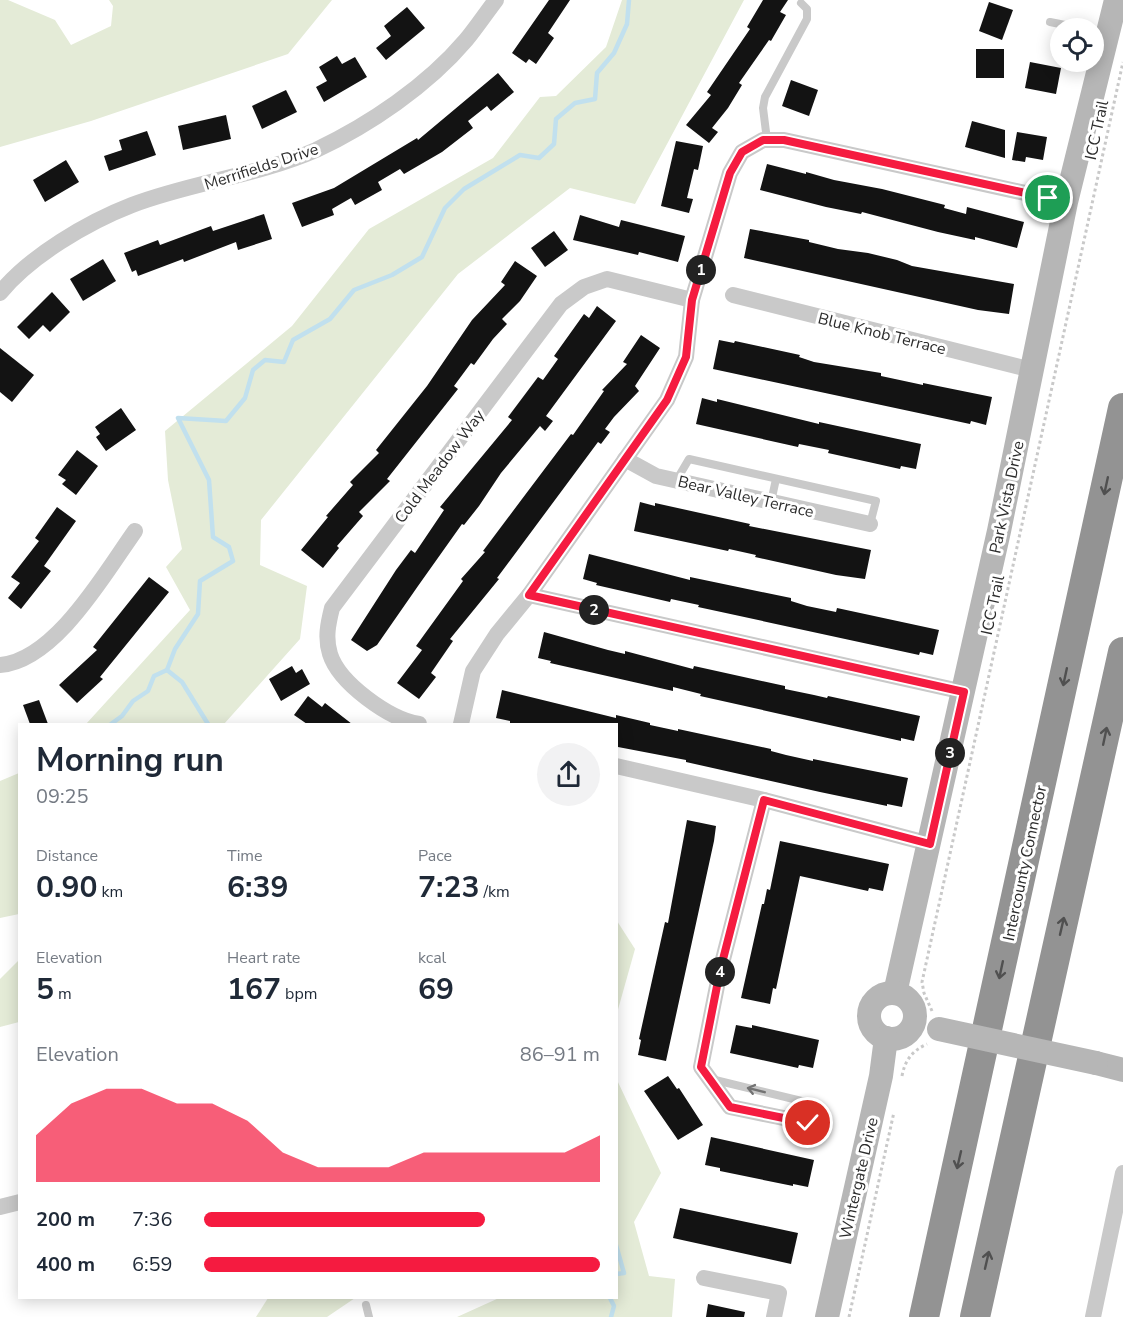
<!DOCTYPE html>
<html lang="en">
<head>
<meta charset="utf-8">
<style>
	:root { --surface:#fff; --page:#f2f2f3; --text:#1f2937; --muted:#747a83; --accent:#f51b40 }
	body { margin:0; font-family:"Nunito Sans",sans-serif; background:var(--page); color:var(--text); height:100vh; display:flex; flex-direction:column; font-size:22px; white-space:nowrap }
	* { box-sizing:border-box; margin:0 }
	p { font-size:20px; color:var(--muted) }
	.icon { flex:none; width:33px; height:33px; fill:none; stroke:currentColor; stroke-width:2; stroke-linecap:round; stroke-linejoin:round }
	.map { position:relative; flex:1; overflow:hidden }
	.details { position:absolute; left:18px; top:723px; width:600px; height:576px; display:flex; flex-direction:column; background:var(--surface); border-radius:0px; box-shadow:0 3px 15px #0003 }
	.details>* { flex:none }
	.fabs { position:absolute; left:1050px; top:18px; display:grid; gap:12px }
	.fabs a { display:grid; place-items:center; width:54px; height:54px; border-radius:50%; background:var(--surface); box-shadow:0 3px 15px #0003; font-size:30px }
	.pin { position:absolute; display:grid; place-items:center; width:51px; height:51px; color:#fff; margin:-26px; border:3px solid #fff; border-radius:50%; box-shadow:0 2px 6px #0007 }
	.km { position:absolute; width:30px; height:30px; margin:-15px; border-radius:50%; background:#222; color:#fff; font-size:16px; line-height:30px; text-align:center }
	.round { display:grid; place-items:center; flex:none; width:63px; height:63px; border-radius:32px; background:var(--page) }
	.headline { display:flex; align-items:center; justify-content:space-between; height:102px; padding:0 18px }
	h1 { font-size:33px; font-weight:700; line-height:45px }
	.figures { display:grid; grid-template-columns:repeat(3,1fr); gap:9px; height:102px; padding:6px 18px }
	.figures div { display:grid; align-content:center }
	.figures b { font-size:30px; font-weight:700 }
	.figures small { font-size:16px; font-weight:400 }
	.figures p { font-size:16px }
	.chart { height:168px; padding:12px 18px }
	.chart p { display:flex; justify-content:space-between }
	.chart svg { width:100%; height:108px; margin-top:6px; fill:var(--accent); opacity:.7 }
	ul { padding:0 18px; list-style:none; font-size:20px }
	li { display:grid; grid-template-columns:96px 72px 1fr; align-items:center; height:45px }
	li i { height:15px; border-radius:8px; background:var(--accent) }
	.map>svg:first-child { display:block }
</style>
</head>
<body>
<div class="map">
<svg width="1123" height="1317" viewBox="0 0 1123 1317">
	<rect width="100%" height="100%" fill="#fff"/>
	<g fill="#e4ebd7">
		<polygon points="0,0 8,0 55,20 71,45 111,26 113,6 109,0 332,0 288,54 91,121 0,147"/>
		<polygon points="622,0 744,0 635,204 570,188 458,274 261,520 260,565 307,586 300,639 224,724 86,724 190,610 166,567 182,549 168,480 165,431 292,326 369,229 493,158 540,97 556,96 606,47"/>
		<polygon points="19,773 19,914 0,918 0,781"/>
		<polygon points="617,921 635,949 617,1013"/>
		<polygon points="19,960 19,1022 0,1027 0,979"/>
		<polygon points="617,1080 661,1173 634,1222 649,1276 675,1279 672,1317 457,1317 499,1298 616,1298"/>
		<polygon points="268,1298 355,1298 327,1317 256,1317"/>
	</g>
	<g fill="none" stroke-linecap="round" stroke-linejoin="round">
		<g stroke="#c1e0ee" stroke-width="4.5">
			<polyline points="111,724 122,716 133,701 148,691 154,676 167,670"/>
			<polyline points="208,724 182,682 167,670 175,649 198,614 200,581 233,561 229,547 213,537 209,480 178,418 226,421 245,398 253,370 265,360 284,362 293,340 330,319 354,290 392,275 422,257 445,208 464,189 520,155 539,158 554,144 556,119 575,103 595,99 597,73 614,53 627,24 629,0"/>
			<polyline points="616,1245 624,1273 616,1274"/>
			<polyline points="610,1298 614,1306 611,1317"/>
		</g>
	</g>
	<g fill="#131313">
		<polygon points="549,0 570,0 548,33 554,38 536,64 529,59 526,63 512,53"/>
		<polygon points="763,0 788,0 780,12 786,15 771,41 769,40 739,83 742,85 728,108 712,128 718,132 709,143 686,125 711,95 707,92 750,29 747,27"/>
		<polygon points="989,2 1013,10 1002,40 979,31"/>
		<polygon points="407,7 425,28 386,60 376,48 391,36 384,26"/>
		<rect x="976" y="49" width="28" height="29"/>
		<polygon points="337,56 342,64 355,57 367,77 324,102 316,87 327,81 319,67"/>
		<polygon points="1030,62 1061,68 1056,94 1025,88"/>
		<polygon points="498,73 514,92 491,111 487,106 468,121 473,128 442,152 404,174 400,169 378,182 382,190 355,205 351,198 332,209 334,215 302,227 292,203 334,188 417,138 418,140"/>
		<polygon points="791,80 818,90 809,116 782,106"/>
		<polygon points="286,90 297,112 262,129 252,106"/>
		<polygon points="226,115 231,139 183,150 178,126"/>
		<polygon points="972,121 1005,130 1005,158 965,147"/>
		<polygon points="147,131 156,155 109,171 104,156 122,150 119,140"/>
		<polygon points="1017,132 1047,137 1043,160 1026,157 1025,162 1012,160"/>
		<polygon points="676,141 703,146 698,170 694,169 687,198 693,199 689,213 661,206"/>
		<polygon points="66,160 79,182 45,202 33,180"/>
		<polygon points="767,164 806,174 806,172 834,180 882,189 945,205 944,208 966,214 967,207 1024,222 1017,248 975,237 975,240 938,232 862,212 861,214 826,207 760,190"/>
		<polygon points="264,214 272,239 238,250 236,242 184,262 183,259 138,276 136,270 132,272 124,253 158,240 160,245 211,226 213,231"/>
		<polygon points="580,215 619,227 621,220 685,236 678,262 639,252 638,255 573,240"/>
		<polygon points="750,229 809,240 809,242 838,249 868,253 897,260 912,266 1014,284 1009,314 978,310 744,258"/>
		<polygon points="554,231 568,250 545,267 531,248"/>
		<polygon points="103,259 116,281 83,301 70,279"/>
		<polygon points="515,261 537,276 520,301 502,319 507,324 493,339 474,365 471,363 454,386 458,389 387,479 390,481 359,512 363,516 337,546 339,548 323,568 301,550 328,517 326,516 353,485 350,482 379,453 376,450 427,386 472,320 505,285 501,282"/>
		<polygon points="52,292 70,312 50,332 43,325 29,339 17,327"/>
		<polygon points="597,306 616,321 546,416 553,421 545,431 540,426 501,473 479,506 464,525 462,524 418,586 377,645 367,651 351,640 396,570 411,550 415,553 444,510 440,507 512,420 508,417 538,377 543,380 558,359 554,356 584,314 589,318"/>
		<polygon points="641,335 660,348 635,386 639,391 614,417 605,429 610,432 601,444 598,442 497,578 499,579 450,639 453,641 431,673 436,677 419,699 397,683 422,650 416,646 463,581 461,579 485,552 483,551 522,499 571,434 573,435 604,391 602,390 627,364 623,362"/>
		<polygon points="719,340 734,343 735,341 800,355 799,357 814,362 881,373 881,376 923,385 923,383 992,397 986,425 971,421 970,424 713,369"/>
		<polygon points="0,348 34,375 12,402 0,392"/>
		<polygon points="702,398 717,402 717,399 819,424 819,422 921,444 916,469 901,466 900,469 828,453 829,450 799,444 798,447 696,424"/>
		<polygon points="121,408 136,430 106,451 96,437 100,434 95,427"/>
		<polygon points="77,450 98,466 76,495 62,484 66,480 58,475"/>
		<polygon points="640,502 655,506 655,503 750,524 749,526 871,550 865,579 836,575 755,557 756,555 729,549 728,551 634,531"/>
		<polygon points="57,507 76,521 44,566 51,571 21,609 8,598 20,583 11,577 39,541 35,538"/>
		<polygon points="589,554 690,580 690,577 791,598 791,601 807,606 836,612 837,608 939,630 933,655 920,652 919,655 698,607 699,605 671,599 670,602 596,585 597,583 583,579"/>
		<polygon points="149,577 169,592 100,677 103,679 77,703 59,685 97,650 93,647"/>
		<polygon points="544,632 608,650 625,654 625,651 693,669 694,666 785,686 785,689 814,695 827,698 828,696 920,716 914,741 901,738 901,741 700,696 701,694 673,687 673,691 550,663 551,661 538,658"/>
		<polygon points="292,666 296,673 302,669 310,684 281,701 269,679"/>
		<polygon points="502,690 616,718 616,715 650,723 650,725 678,731 678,729 771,749 771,751 786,755 813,761 813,759 908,778 902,807 887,804 887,806 820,792 686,762 686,760 618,747 616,724 510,724 510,721 496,718"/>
		<polygon points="308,696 322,707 325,703 352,724 307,724 294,715"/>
		<polygon points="39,700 48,724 30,724 23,705"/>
		<polygon points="687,820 716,826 714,841 666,1061 638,1055 641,1040 639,1039 665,922 668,923"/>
		<polygon points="780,841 889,864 883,891 869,888 868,891 800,876 776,989 773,988 770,1004 741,998 762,904 764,904 767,889 770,890"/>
		<polygon points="736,1025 752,1028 752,1025 819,1040 813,1068 799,1065 798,1068 730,1053"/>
		<polygon points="668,1076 677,1089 679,1088 703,1125 678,1140 644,1091"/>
		<polygon points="711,1137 814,1160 808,1187 793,1184 793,1186 720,1171 720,1168 705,1165"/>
		<polygon points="680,1208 798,1233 791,1264 673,1238"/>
		<polygon points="708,1304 745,1312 744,1317 706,1317"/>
	</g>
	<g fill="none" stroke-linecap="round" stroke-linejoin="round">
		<g stroke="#c9c9c9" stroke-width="3" stroke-dasharray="3 3" stroke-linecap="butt">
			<polyline points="932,1011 924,993 922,982 1123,62"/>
			<path d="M 902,1076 C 905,1060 912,1051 927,1044"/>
			<polyline points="849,1317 894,1112"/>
		</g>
		<g stroke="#c9c9c9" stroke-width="8">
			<polyline points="1050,22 1080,28"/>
			<polyline points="767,140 763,108 765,97 807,19 807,9 801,3"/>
			<polyline points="676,481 689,459 876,501 870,524"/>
			<polyline points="771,502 776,479"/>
			<polyline points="711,1079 814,1104 808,1123"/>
			<polyline points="366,1305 369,1317"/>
		</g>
		<g stroke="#c9c9c9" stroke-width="16">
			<path d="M 0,293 C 30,256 88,222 132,205 C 192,182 257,176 316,150 C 369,125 427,86 466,40 C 476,28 486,13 496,0"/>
			<polyline points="733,295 1032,370"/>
			<polyline points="625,459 656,476 870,524"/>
			<polyline points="529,595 964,692"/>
			<path d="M 0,665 C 55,661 105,573 135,531"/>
			<path d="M 419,724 C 389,719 339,683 330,654 C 325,638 328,624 332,608 L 561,304 L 584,287 L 607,279 L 692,300"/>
			<polyline points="461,724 473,671 497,634 529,595 667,400 686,357 692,300 730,173 742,152 763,140 784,140 1066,202"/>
			<polyline points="616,766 764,800 930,844"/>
			<polyline points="764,800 720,971 701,1067 730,1107 808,1123"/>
			<polyline points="0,1207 20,1202"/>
			<polyline points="704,1278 779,1293 774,1317"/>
			<polyline points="1093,1317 1123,1173"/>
		</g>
		<g stroke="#b6b6b6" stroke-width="24">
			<polyline points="895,993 999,531 1066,202 1116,0"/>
			<circle cx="892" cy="1016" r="23"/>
			<polyline points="1096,1063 1123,1070"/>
			<polyline points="827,1317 881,1076 886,1038"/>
		</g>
		<g stroke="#939393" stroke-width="30">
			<polyline points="924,1317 1123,408"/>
			<polyline points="975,1317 1123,652"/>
		</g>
		<polyline stroke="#b6b6b6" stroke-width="24" points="939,1029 1096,1063"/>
	</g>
	<defs><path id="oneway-shaft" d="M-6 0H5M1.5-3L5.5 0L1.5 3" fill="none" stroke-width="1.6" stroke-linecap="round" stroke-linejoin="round" transform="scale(1.5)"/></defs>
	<g stroke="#505050">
		<use href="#oneway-shaft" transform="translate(1106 486) rotate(102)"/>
		<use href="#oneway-shaft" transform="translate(1065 677) rotate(102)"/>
		<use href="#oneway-shaft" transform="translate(1105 736) rotate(-78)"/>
		<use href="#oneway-shaft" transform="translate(1062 926) rotate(-77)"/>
		<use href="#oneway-shaft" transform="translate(1001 970) rotate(102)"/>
		<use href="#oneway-shaft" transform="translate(959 1160) rotate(103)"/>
		<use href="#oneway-shaft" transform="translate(987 1260) rotate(-77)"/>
	</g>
	<use stroke="#737373" href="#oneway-shaft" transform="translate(756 1090) rotate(-166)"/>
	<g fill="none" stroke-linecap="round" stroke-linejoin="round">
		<defs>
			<polyline id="route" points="808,1123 730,1107 701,1067 720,971 764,800 930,844 964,692 529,595 667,400 686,357 692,300 730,173 742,152 763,140 784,140 1048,198"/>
		</defs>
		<use href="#route" stroke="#fff" stroke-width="12"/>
		<use href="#route" stroke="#f51b40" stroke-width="8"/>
	</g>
	<g text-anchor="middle" stroke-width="6" stroke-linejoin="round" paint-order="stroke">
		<g font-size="16" fill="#2c2c2c" stroke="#fff">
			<text transform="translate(1096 130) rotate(-78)" y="6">ICC Trail</text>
			<text transform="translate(261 166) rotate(-18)" y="6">Merrifields Drive</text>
			<text transform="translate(882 333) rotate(14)" y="6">Blue Knob Terrace</text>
			<text transform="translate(439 466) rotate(-53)" y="6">Cold Meadow Way</text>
			<text transform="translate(746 496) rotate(13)" y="6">Bear Valley Terrace</text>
			<text transform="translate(1006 497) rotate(-78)" y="6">Park Vista Drive</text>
			<text transform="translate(992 605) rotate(-78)" y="6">ICC Trail</text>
			<text transform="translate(1024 863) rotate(-78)" y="6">Intercounty Connector</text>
			<text transform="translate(858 1178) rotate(-77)" y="6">Wintergate Drive</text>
		</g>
	</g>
</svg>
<div class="fabs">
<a><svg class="icon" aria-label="locate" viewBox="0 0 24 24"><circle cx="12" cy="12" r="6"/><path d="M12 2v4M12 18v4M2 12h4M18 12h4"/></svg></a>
</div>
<div class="pin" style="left:1048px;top:198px;background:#1e9e55"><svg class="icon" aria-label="arrive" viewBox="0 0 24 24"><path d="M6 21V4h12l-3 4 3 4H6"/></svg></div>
<div class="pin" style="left:808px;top:1123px;background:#d93025"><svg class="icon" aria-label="check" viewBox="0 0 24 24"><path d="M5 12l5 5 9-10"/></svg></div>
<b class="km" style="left:701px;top:270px">1</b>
<b class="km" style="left:594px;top:610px">2</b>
<b class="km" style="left:950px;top:753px">3</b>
<b class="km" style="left:720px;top:972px">4</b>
<section class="details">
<div class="headline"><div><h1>Morning run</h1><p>09:25</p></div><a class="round"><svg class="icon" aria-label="share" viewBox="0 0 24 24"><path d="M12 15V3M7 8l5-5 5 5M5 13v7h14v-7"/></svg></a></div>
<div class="figures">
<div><p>Distance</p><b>0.90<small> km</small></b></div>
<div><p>Time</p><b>6:39</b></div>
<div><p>Pace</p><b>7:23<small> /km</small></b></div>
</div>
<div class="figures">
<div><p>Elevation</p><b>5<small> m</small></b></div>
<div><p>Heart rate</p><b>167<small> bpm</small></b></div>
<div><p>kcal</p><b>69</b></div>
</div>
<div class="chart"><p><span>Elevation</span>86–91 m</p>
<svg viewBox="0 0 160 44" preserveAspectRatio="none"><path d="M0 44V25L10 12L20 6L30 6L40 12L50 12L60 19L70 32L80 38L90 38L100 38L110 32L120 32L130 32L140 32L150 32L160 25V44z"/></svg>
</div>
<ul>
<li><b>200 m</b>7:36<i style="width:71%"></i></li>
<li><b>400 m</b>6:59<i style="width:100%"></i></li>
</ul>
</section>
</div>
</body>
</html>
